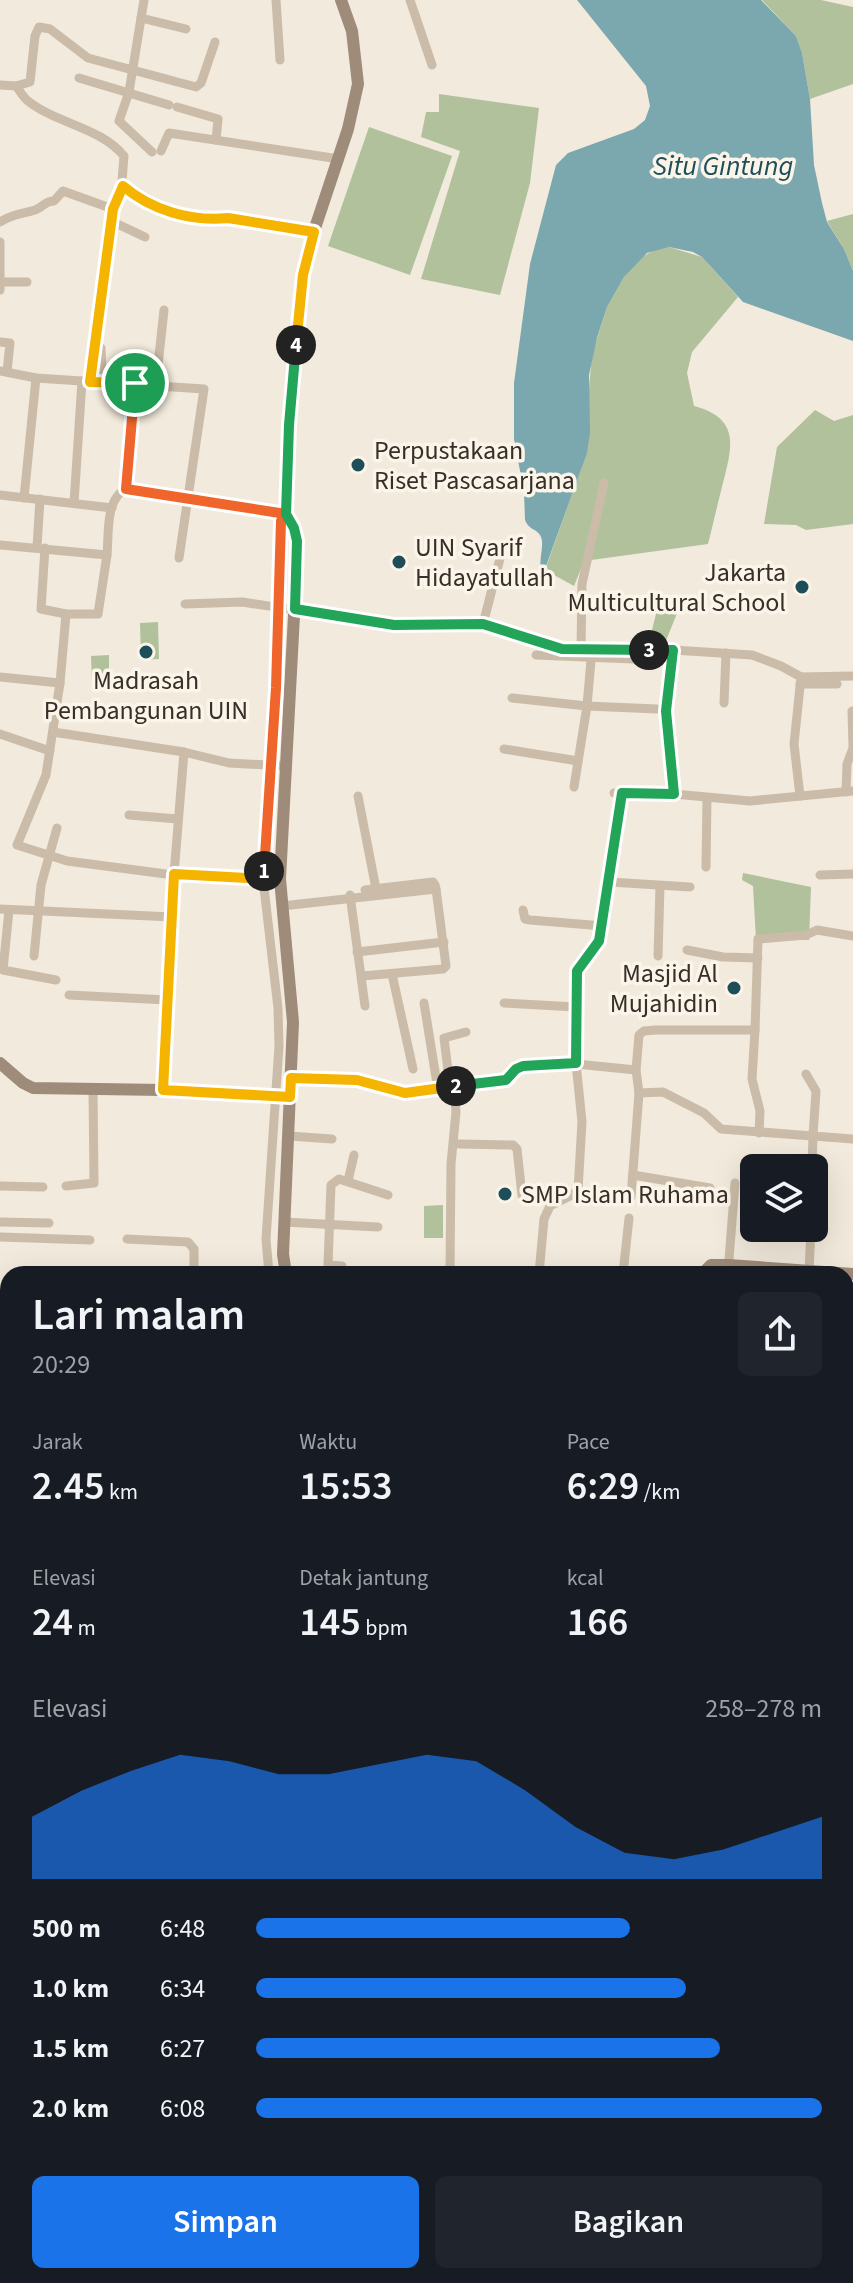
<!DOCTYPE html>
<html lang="id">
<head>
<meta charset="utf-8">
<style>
	:root { --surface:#171b24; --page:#20242c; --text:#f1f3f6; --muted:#9ea1a6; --accent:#1a73e8 }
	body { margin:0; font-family:"Source Sans 3",sans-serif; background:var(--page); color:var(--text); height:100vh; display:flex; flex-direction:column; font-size:30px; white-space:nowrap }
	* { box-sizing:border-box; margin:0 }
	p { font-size:26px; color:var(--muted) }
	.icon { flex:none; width:44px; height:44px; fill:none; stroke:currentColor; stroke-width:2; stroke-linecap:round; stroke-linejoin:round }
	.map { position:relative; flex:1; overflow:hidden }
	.details { position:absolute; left:0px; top:1266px; width:854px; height:1018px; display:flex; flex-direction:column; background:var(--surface); border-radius:24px 24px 0 0; box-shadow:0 8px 32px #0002 }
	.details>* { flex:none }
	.tools { position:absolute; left:740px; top:1154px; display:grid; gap:16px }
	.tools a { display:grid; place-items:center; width:88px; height:88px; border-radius:12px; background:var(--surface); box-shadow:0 8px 32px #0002; font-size:40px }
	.pin { position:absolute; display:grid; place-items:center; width:68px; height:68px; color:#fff; margin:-34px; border:4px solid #fff; border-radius:50%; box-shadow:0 2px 8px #0007 }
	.km { position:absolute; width:40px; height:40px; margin:-20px; border-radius:50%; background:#222; color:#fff; font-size:22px; line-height:40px; text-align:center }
	.round { display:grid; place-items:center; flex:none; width:84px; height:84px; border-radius:12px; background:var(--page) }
	.head { display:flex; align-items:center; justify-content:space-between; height:136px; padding:0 32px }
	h1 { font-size:44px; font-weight:600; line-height:60px }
	.metrics { display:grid; grid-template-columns:repeat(3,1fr); gap:12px; height:136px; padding:8px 32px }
	.metrics div { display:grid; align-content:center }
	.metrics b { font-size:40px; font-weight:600 }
	.metrics small { font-size:22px; font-weight:400 }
	.metrics p { font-size:22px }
	.chart { height:224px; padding:16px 32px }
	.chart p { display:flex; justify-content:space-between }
	.chart svg { width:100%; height:144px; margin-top:8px; fill:var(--accent); opacity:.7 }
	.cta { display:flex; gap:16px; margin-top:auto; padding:16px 32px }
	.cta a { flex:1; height:92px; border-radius:12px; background:var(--accent); color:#fff; font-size:32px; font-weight:600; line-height:92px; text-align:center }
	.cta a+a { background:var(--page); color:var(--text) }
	ul { padding:0 32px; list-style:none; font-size:26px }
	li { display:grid; grid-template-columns:128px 96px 1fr; align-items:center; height:60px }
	li i { height:20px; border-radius:10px; background:var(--accent) }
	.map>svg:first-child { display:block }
</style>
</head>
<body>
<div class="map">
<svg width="853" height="2283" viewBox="0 0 853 2283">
	<rect width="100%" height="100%" fill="#f2eadc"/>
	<g fill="#b0c19c">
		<polygon points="762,0 821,0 853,7 853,84 810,99 802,53 796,36"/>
		<polygon points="439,94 539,108 530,183 500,295 421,279 460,151 421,137 426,112 439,112"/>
		<polygon points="369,127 452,156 410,275 328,246"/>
		<polygon points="853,214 853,271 844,249 827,221"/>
		<path d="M 669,247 L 702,257 L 738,297 L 692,352 L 687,373 L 694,406 C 743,419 731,450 722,487 C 717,506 713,525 708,544 L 584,561 L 574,586 L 545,570 L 582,466 L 592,355 L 607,307 L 624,277 L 637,260 L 658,248 Z"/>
		<polygon points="815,410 834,421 853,415 853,524 806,530 796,525 764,524 777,447"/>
		<polygon points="658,606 678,611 665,643 649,642"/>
		<polygon points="158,622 159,659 141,660 140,623"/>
		<polygon points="109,655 109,683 92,683 91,656"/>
		<polygon points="743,873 811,887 809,940 756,940 753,886 742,880"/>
		<polygon points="443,1205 443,1238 424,1238 424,1206"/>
		<polygon points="853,2222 853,2283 839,2283 839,2276 846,2276 846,2223"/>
	</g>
	<path fill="#7ba7af" d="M 577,0 L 761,0 L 796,36 L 802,53 L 810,99 L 814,165 L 822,203 L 827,222 L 844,249 L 853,271 L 853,341 L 743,302 L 702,257 L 693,252 L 669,247 L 647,253 L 624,277 L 607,307 L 597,338 L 589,375 L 590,432 L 587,453 L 546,566 L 542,571 C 537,561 546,544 540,535 C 535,528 529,530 525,520 L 524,492 L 514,439 L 514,383 L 530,264 L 556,165 L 568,153 L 634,129 L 645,120 L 650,106 L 646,86 Z"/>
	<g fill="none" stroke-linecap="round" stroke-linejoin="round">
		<g stroke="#cabca8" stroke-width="9">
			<polyline points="144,0 129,92 119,121 152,152"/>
			<polyline points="276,0 280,60"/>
			<polyline points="410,0 432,65"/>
			<polyline points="141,18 186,29"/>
			<polyline points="79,78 169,105"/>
			<path d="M 0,85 L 16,86 C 20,91 23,97 28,101 C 57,124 100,127 124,156 L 121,194 L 113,209 L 90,382"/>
			<polyline points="16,86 30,82 35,36 39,27 50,29 88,58 196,87 201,83 215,42"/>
			<polyline points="177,107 218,119 216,140"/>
			<polyline points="161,151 169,133 339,159"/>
			<path d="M 123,186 C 151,210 191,223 228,218 L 314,232"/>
			<polyline points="111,221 145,237"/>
			<path d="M 0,222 C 12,214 22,214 35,210 C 44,207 44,201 54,201 L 63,191 L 113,209"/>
			<polyline points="0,242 0,290"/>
			<polyline points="1,282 27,282"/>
			<polyline points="0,342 10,343 7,372"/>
			<path d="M 101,348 L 102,371 C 121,372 142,375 158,365 L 164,310"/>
			<polyline points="0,371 36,378 204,389 179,558"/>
			<polyline points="126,489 135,380"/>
			<polyline points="0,495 112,508"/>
			<polyline points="24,498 36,378"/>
			<polyline points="74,503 82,381"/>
			<path d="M 0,545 L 107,555 C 109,534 105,499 126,489 L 286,514 L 281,521 L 276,688 L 263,879 L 278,1008 L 279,1046 L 266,1239 L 269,1274"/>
			<polyline points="37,547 40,499"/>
			<polyline points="45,548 41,609 66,614 98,614 107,555"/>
			<polyline points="185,604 242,602 394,625 483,624 562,649 673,650 752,655 781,666 801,677"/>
			<polyline points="66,614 60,683 46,775 17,845 67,861 166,874 280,879"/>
			<polyline points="483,624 503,547"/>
			<polyline points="581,649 582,584 604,483"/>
			<polyline points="673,650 666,711 674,794"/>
			<polyline points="536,655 657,660"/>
			<polyline points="0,677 60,683"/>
			<polyline points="801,677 853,676"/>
			<polyline points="800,684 837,684"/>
			<polyline points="512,698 587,706 657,709"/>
			<polyline points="724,703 726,653"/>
			<polyline points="53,732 184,752 229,763 286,766"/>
			<polyline points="0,734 50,751"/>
			<polyline points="504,749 578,761"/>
			<polyline points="574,787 587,706 592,649"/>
			<polyline points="846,792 847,764 853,748 852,711"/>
			<polyline points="614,793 674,794 750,801 853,791"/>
			<polyline points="358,796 377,894"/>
			<polyline points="800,796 794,744 801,677"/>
			<polyline points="129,815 178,819"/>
			<polyline points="706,867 707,798"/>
			<polyline points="820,875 853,874"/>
			<polyline points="610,882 690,887"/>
			<polyline points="365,890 433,882 435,885"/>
			<polyline points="350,895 365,1006"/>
			<polyline points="282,906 436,889 435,885"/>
			<polyline points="0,909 172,917"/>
			<polyline points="9,910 3,970 56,980"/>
			<polyline points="523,910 525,919 530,920 603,926"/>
			<polyline points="687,950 723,957 758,958"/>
			<polyline points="357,952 444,942"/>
			<polyline points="34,956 41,885 57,828"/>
			<polyline points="658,956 660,886"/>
			<polyline points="392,974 413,1069"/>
			<polyline points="362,976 443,969 446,966 436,889"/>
			<polyline points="69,995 167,1000"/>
			<polyline points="424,1003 438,1090"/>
			<polyline points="504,1003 576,1007"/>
			<polyline points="755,1030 752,1079 760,1111 759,1133"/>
			<polyline points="806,1074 816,1091 813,1136 853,1139"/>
			<polyline points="291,1078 357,1080 405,1093 501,1081 523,1066 556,1062 636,1070"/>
			<polyline points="450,1087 444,1038 466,1032"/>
			<polyline points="163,1090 174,874 184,752"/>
			<polyline points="289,1136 332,1139"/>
			<polyline points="459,1144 513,1145 517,1149 522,1195 557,1202"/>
			<polyline points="812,1168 813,1136 721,1129 704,1113 663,1092 639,1093 636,1070 639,1035 644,1031 656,1030 755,1030 758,939 806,935 817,930 853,936"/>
			<polyline points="633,1175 710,1188"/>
			<polyline points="348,1181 354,1155"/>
			<polyline points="0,1186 43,1187"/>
			<polyline points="66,1186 94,1183 93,1090"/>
			<polyline points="575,1193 616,1200 631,1197 639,1093"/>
			<polyline points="0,1222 49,1223"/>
			<polyline points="284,1222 378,1227"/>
			<polyline points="0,1237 90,1240"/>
			<polyline points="127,1239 188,1242 194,1249 194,1274"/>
			<polyline points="342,1266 328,1265 331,1185 339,1179 388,1195"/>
			<polyline points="809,1272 811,1228"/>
			<polyline points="450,1274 451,1164 456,1112 454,1087"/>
			<polyline points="539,1274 544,1219 550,1206 572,1195 578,1190 582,1122 576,1063 577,971 599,941 622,793"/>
			<polyline points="623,1274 629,1218"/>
			<polyline points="717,1274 728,1272 735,1183"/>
			<polyline points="0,1306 8,1306"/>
			<polyline points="846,1439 853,1439"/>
			<polyline points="0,1501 4,1502 7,1516"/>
			<polyline points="846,1508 853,1508"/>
			<polyline points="846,1520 853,1521"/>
			<polyline points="846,1561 853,1546"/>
			<polyline points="846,1582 853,1567"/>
			<polyline points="0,1609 8,1609"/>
			<polyline points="0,1669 8,1665"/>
			<polyline points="846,1707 853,1693"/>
			<polyline points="846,1755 853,1759"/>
			<polyline points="0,1762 8,1761"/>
			<polyline points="0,1782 8,1781"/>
			<polyline points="846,1809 853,1813"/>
			<polyline points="846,1857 853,1858"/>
			<polyline points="846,1866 853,1866"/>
			<polyline points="0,1946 8,1946"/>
			<polyline points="847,1954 848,1919"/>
			<polyline points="0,1981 8,1980"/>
			<polyline points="846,2055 853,2065"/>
			<polyline points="846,2160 853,2161"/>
			<polyline points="846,2189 853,2189"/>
			<polyline points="92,2276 92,2283"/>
			<polyline points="327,2276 328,2283"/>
			<polyline points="542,2276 543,2283"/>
			<polyline points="575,2276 576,2283"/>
			<polyline points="662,2276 663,2283"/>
			<polyline points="721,2276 724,2279 762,2276"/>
			<polyline points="265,2283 302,2276"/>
			<polyline points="600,2283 647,2276"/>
		</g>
		<g stroke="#9e8b79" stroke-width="12">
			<polyline points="0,1063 23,1083 33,1088 163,1090 290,1097"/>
			<polyline points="286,1274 283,1254 293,1022 280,879 297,559 296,534 286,514 289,425 301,292 310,243 348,129 358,84 352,31 341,0"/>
			<polyline points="702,1274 711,1265 729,1265 853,1274"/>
			<polyline points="846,2040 853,2051"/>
			<polyline points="0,2127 8,2129"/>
			<polyline points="198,2276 199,2283"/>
		</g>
	</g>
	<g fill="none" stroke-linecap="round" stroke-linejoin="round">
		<defs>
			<polyline id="split-1" points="135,383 126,489 286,514 281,521 276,688 264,871"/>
			<polyline id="split-2" points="264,871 263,879 174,874 163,1090 290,1097 291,1078 357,1080 405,1093 456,1086"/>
			<polyline id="split-3" points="456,1086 506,1080 516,1069 523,1066 576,1063 577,971 599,941 622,793 674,794 666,711 673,650 649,650"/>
			<polyline id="split-4" points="296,345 289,425 286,514 294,528 297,541 295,609 394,625 483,624 562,649 649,650"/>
			<path id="split-5" d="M 135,383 L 90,382 L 113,209 L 123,186 C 151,210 191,222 228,218 L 314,232 L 303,275 L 296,345"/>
		</defs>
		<use href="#split-1" stroke="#fff" stroke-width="16"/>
		<use href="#split-2" stroke="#fff" stroke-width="16"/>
		<use href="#split-3" stroke="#fff" stroke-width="16"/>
		<use href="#split-4" stroke="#fff" stroke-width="16"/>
		<use href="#split-5" stroke="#fff" stroke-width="16"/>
		<use href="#split-1" stroke="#f0652b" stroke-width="10"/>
		<use href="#split-2" stroke="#f5b400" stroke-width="10"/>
		<use href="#split-3" stroke="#22a559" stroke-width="10"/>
		<use href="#split-4" stroke="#22a559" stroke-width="10"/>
		<use href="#split-5" stroke="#f5b400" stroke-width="10"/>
	</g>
	<g fill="#1e4e59" stroke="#faf4e9" stroke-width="3">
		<circle cx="358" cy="465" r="8"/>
		<circle cx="399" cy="562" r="8"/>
		<circle cx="802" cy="587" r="8"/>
		<circle cx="146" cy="652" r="8"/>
		<circle cx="734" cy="988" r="8"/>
		<circle cx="505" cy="1194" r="8"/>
	</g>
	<g text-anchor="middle" stroke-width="7" stroke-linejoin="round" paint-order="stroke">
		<g font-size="26" fill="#372f28" stroke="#faf4e9" text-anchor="start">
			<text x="374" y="459">Perpustakaan<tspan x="374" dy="30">Riset Pascasarjana</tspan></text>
			<text x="415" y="556">UIN Syarif<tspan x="415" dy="30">Hidayatullah</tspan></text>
			<text x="786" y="581" text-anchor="end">Jakarta<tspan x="786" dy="30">Multicultural School</tspan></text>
			<text x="146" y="689" text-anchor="middle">Madrasah<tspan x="146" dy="30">Pembangunan UIN</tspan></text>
			<text x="718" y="982" text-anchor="end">Masjid Al<tspan x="718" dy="30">Mujahidin</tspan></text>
			<text x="521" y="1203">SMP Islam Ruhama</text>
		</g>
		<g font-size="28" font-style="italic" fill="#1e4e59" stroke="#faf4e9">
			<text x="723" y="175">Situ Gintung</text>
		</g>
	</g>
</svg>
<div class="tools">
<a><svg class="icon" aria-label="layers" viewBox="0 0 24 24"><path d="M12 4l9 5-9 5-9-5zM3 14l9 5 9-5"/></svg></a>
</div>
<div class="pin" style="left:135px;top:383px;background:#1e9e55"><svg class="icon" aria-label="arrive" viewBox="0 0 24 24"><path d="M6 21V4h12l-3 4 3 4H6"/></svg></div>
<b class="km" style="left:264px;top:871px">1</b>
<b class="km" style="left:456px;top:1086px">2</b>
<b class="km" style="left:649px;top:650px">3</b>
<b class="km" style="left:296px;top:345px">4</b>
<section class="details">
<div class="head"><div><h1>Lari malam</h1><p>20:29</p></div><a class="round"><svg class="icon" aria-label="share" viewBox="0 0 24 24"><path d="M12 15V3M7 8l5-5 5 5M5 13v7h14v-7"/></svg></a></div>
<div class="metrics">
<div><p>Jarak</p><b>2.45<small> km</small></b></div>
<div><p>Waktu</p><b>15:53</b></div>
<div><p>Pace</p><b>6:29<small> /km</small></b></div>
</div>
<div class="metrics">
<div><p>Elevasi</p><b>24<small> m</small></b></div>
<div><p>Detak jantung</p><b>145<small> bpm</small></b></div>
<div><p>kcal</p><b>166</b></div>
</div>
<div class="chart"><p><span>Elevasi</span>258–278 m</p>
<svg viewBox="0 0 160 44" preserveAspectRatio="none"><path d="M0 44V25L10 17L20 11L30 6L40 8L50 12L60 12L70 9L80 6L90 8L100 17L110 28L120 36L130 38L140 35L150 30L160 25V44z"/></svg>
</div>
<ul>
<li><b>500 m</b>6:48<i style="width:66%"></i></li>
<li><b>1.0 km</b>6:34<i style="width:76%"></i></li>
<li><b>1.5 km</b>6:27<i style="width:82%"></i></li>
<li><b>2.0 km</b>6:08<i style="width:100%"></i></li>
</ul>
<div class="cta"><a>Simpan</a><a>Bagikan</a></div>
</section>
</div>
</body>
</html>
